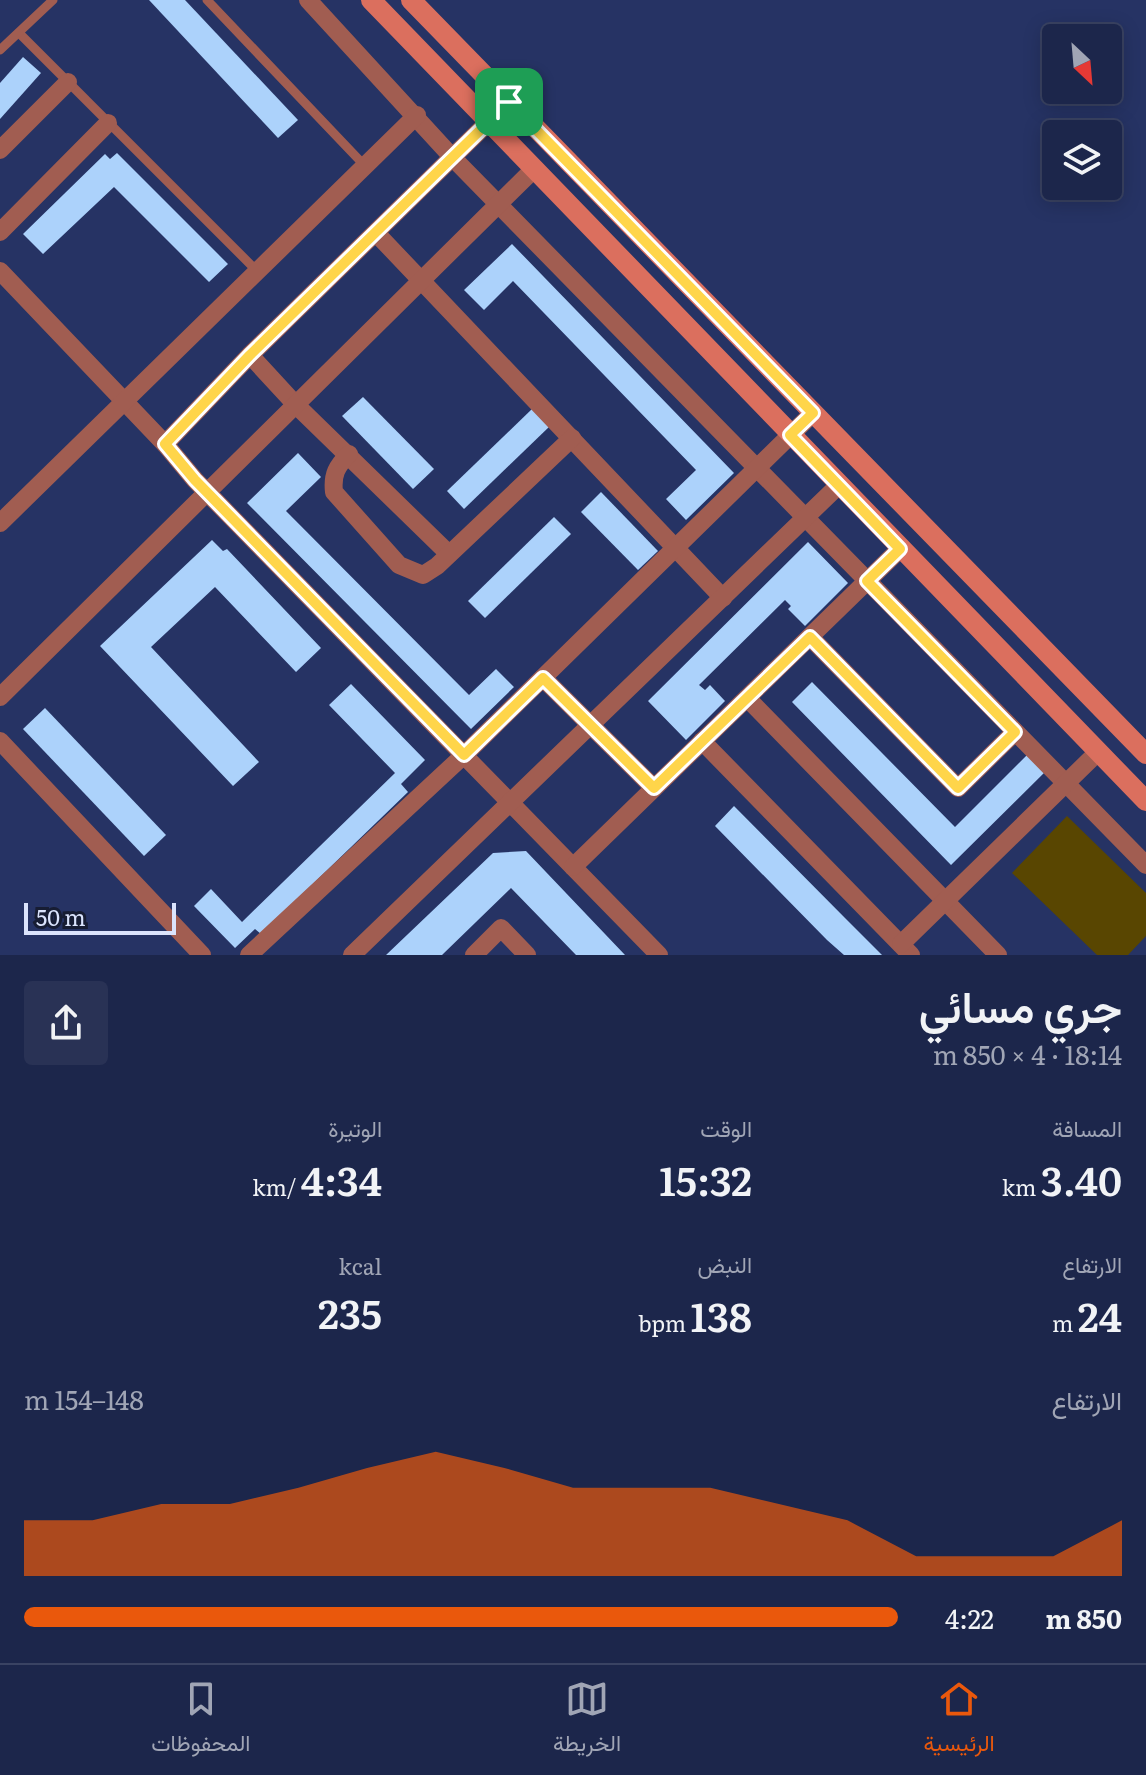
<!DOCTYPE html>
<html lang="ar">
<head>
<meta charset="utf-8">
<style>
	:root { --surface:#1c264b; --page:#293255; --text:#f1f3f6; --muted:#a0a5b5; --line:#3a4363; --accent:#ea580c }
	body { margin:0; font-family:Literata,Vazirmatn,serif; background:var(--page); color:var(--text); direction:rtl; height:100vh; display:flex; flex-direction:column; font-size:30px; white-space:nowrap }
	* { box-sizing:border-box; margin:0 }
	p { font-size:26px; color:var(--muted) }
	.icon { flex:none; width:44px; height:44px; fill:none; stroke:currentColor; stroke-width:2; stroke-linecap:round; stroke-linejoin:round }
	.map { position:relative; height:955px; overflow:hidden; direction:ltr }
	.panel { display:flex; flex-direction:column; background:var(--surface); flex:1 }
	.panel>* { flex:none }
	.needle { width:52px; rotate:154deg }
	.fabs { position:absolute; left:1042px; top:24px; display:grid; gap:16px }
	.fabs a { display:grid; place-items:center; width:80px; height:80px; border-radius:8px; background:var(--surface); box-shadow:0 4px 20px #0003,0 0 0 2px var(--line); font-size:40px }
	.scale { position:absolute; left:24px; bottom:20px; width:152px; box-sizing:border-box; padding-left:8px; border:4px solid #dbe4fd; border-top:0; font-size:22px; line-height:28px; white-space:nowrap; color:#dbe4fd; -webkit-text-stroke:6px #171d33; paint-order:stroke }
	.pin { position:absolute; display:grid; place-items:center; width:68px; height:68px; color:#fff; margin:-34px; border-radius:16px; box-shadow:0 4px 12px #0006 }
	.round { display:grid; place-items:center; flex:none; width:84px; height:84px; border-radius:8px; background:var(--page) }
	.summary { display:flex; align-items:center; justify-content:space-between; height:136px; padding:0 24px }
	h1 { font-size:44px; font-weight:600; line-height:60px }
	.stats { display:grid; grid-template-columns:repeat(3,1fr); gap:12px; height:136px; padding:8px 24px }
	.stats div { display:grid; align-content:center }
	.stats b { font-size:40px; font-weight:600 }
	.stats small { font-size:22px; font-weight:400 }
	.stats p { font-size:22px }
	.chart { height:224px; padding:16px 24px }
	.chart p { display:flex; justify-content:space-between }
	.chart svg { width:100%; height:144px; margin-top:8px; fill:var(--accent); opacity:.7 }
	ul { padding:0 24px; list-style:none; font-size:26px }
	li { display:grid; grid-template-columns:128px 96px 1fr; align-items:center; height:60px }
	li i { height:20px; border-radius:10px; background:var(--accent) }
	.tabs { display:flex; justify-content:space-around; align-items:center; height:112px; border-top:2px solid var(--line); background:var(--surface); font-size:22px; color:var(--muted) }
	.tabs a { display:grid; justify-items:center; gap:4px }
	.tabs .active { color:var(--accent) }
	.map>svg:first-child { display:block }
</style>
</head>
<body>
<div class="map">
<svg width="1146" height="955" viewBox="0 0 1146 955">
	<rect width="100%" height="100%" fill="#263364"/>
	<polygon fill="#594601" points="1067,816 1146,893 1146,936 1128,955 1097,955 1012,873"/>
	<g fill="#acd2fb">
		<polygon points="149,0 185,0 298,120 278,138"/>
		<polygon points="23,57 41,73 0,119 0,83"/>
		<polygon points="117,153 228,264 209,282 114,187 43,254 23,234 105,154 110,159"/>
		<polygon points="512,244 734,473 686,520 666,499 696,470 513,281 484,310 464,290"/>
		<polygon points="363,397 434,469 413,489 342,416"/>
		<polygon points="533,408 550,426 464,509 447,491"/>
		<polygon points="298,453 321,477 286,511 469,695 496,669 514,687 471,729 247,503"/>
		<polygon points="601,492 658,551 638,570 581,512"/>
		<polygon points="554,517 571,534 485,618 468,601"/>
		<polygon points="212,540 223,551 227,549 321,648 296,672 215,587 151,647 259,762 233,786 100,646"/>
		<polygon points="808,542 848,583 805,626 788,609 791,606 785,600 699,685 705,690 710,685 725,701 686,740 648,701"/>
		<polygon points="812,682 955,827 1030,752 1047,770 951,865 792,702"/>
		<polygon points="351,684 425,760 401,784 408,792 261,934 255,929 235,948 194,906 211,889 242,922 395,773 329,705"/>
		<polygon points="45,708 166,835 144,856 23,729"/>
		<polygon points="734,806 845,918 882,955 844,955 827,940 715,826"/>
		<polygon points="526,851 625,955 576,955 511,888 442,955 386,955 493,853"/>
	</g>
	<g fill="none" stroke-linecap="round" stroke-linejoin="round">
		<g stroke="#a15d51" stroke-width="9">
			<polyline points="207,0 365,166"/>
			<polyline points="19,33 257,271"/>
			<polyline points="0,50 53,0"/>
		</g>
		<g stroke="#a15d51" stroke-width="18">
			<polyline points="308,0 453,158 1146,865"/>
			<polyline points="509,102 250,355 165,444 195,480 659,955"/>
			<polyline points="0,150 68,82"/>
			<polyline points="0,232 108,123"/>
			<polyline points="376,233 723,598"/>
			<polyline points="0,271 165,444"/>
			<polyline points="250,355 296,405 449,554"/>
			<path d="M 349,454 C 337,466 332,474 334,492 L 399,565 L 423,575 L 437,566 L 572,438"/>
			<polyline points="0,523 417,115"/>
			<polyline points="810,637 958,788 1015,732"/>
			<polyline points="543,678 654,788"/>
			<polyline points="0,697 534,169"/>
			<polyline points="747,698 998,955"/>
			<polyline points="0,741 202,955"/>
			<polyline points="702,741 911,955"/>
			<polyline points="573,867 900,549"/>
			<polyline points="901,944 1098,752"/>
			<polyline points="249,955 464,755 813,413"/>
			<polyline points="352,955 839,485"/>
			<polyline points="474,955 501,928 527,955"/>
		</g>
		<g stroke="#db6f5e" stroke-width="20">
			<polyline points="371,0 1146,801"/>
			<polyline points="411,0 1146,754"/>
		</g>
	</g>
	<g fill="none" stroke-linecap="round" stroke-linejoin="round">
		<defs>
			<polygon id="route" points="509,102 813,413 790,435 900,549 867,581 1015,732 958,788 810,637 654,788 543,678 464,755 195,480 165,444 250,355"/>
		</defs>
		<use href="#route" stroke="#fff" stroke-width="16"/>
		<use href="#route" stroke="#ffd54a" stroke-width="10"/>
	</g>
</svg>
<div class="fabs">
<a><svg class="needle" viewBox="-14 -14 28 28"><path d="M0-13l5 13h-10z" fill="#e53935"/><path d="M0 13l5-13h-10z" fill="#a0a5b5"/></svg></a>
<a><svg class="icon" aria-label="layers" viewBox="0 0 24 24"><path d="M12 4l9 5-9 5-9-5zM3 14l9 5 9-5"/></svg></a>
</div>
<div class="scale">50 m</div>
<div class="pin" style="left:509px;top:102px;background:#1e9e55"><svg class="icon" aria-label="arrive" viewBox="0 0 24 24"><path d="M6 21V4h12l-3 4 3 4H6"/></svg></div>
</div>
<section class="panel">
<div class="summary"><div><h1>جري مسائي</h1><p>18:14 · 4 × 850 m</p></div><a class="round"><svg class="icon" aria-label="share" viewBox="0 0 24 24"><path d="M12 15V3M7 8l5-5 5 5M5 13v7h14v-7"/></svg></a></div>
<div class="stats">
<div><p>المسافة</p><b>3.40<small> km</small></b></div>
<div><p>الوقت</p><b>15:32</b></div>
<div><p>الوتيرة</p><b>4:34<small> /km</small></b></div>
</div>
<div class="stats">
<div><p>الارتفاع</p><b>24<small> m</small></b></div>
<div><p>النبض</p><b>138<small> bpm</small></b></div>
<div><p>kcal</p><b>235</b></div>
</div>
<div class="chart"><p><span>الارتفاع</span>148–154 m</p>
<svg viewBox="0 0 160 44" preserveAspectRatio="none"><path d="M0 44V27L10 27L20 22L30 22L40 17L50 11L60 6L70 11L80 17L90 17L100 17L110 22L120 27L130 38L140 38L150 38L160 27V44z"/></svg>
</div>
<ul>
<li><b>850 m</b>4:22<i style="width:100%"></i></li>
</ul>
</section>
<nav class="tabs">
<a class="active"><svg class="icon" aria-label="home" viewBox="0 0 24 24"><path d="M3 11l9-7 9 7M6 9v11h12V9"/></svg>الرئيسية</a>
<a><svg class="icon" aria-label="map" viewBox="0 0 24 24"><path d="M3 6l6-2 6 2 6-2v14l-6 2-6-2-6 2zM9 4v14M15 6v14"/></svg>الخريطة</a>
<a><svg class="icon" aria-label="saved" viewBox="0 0 24 24"><path d="M7 4h10v16l-5-4-5 4z"/></svg>المحفوظات</a>
</nav>
</body>
</html>
